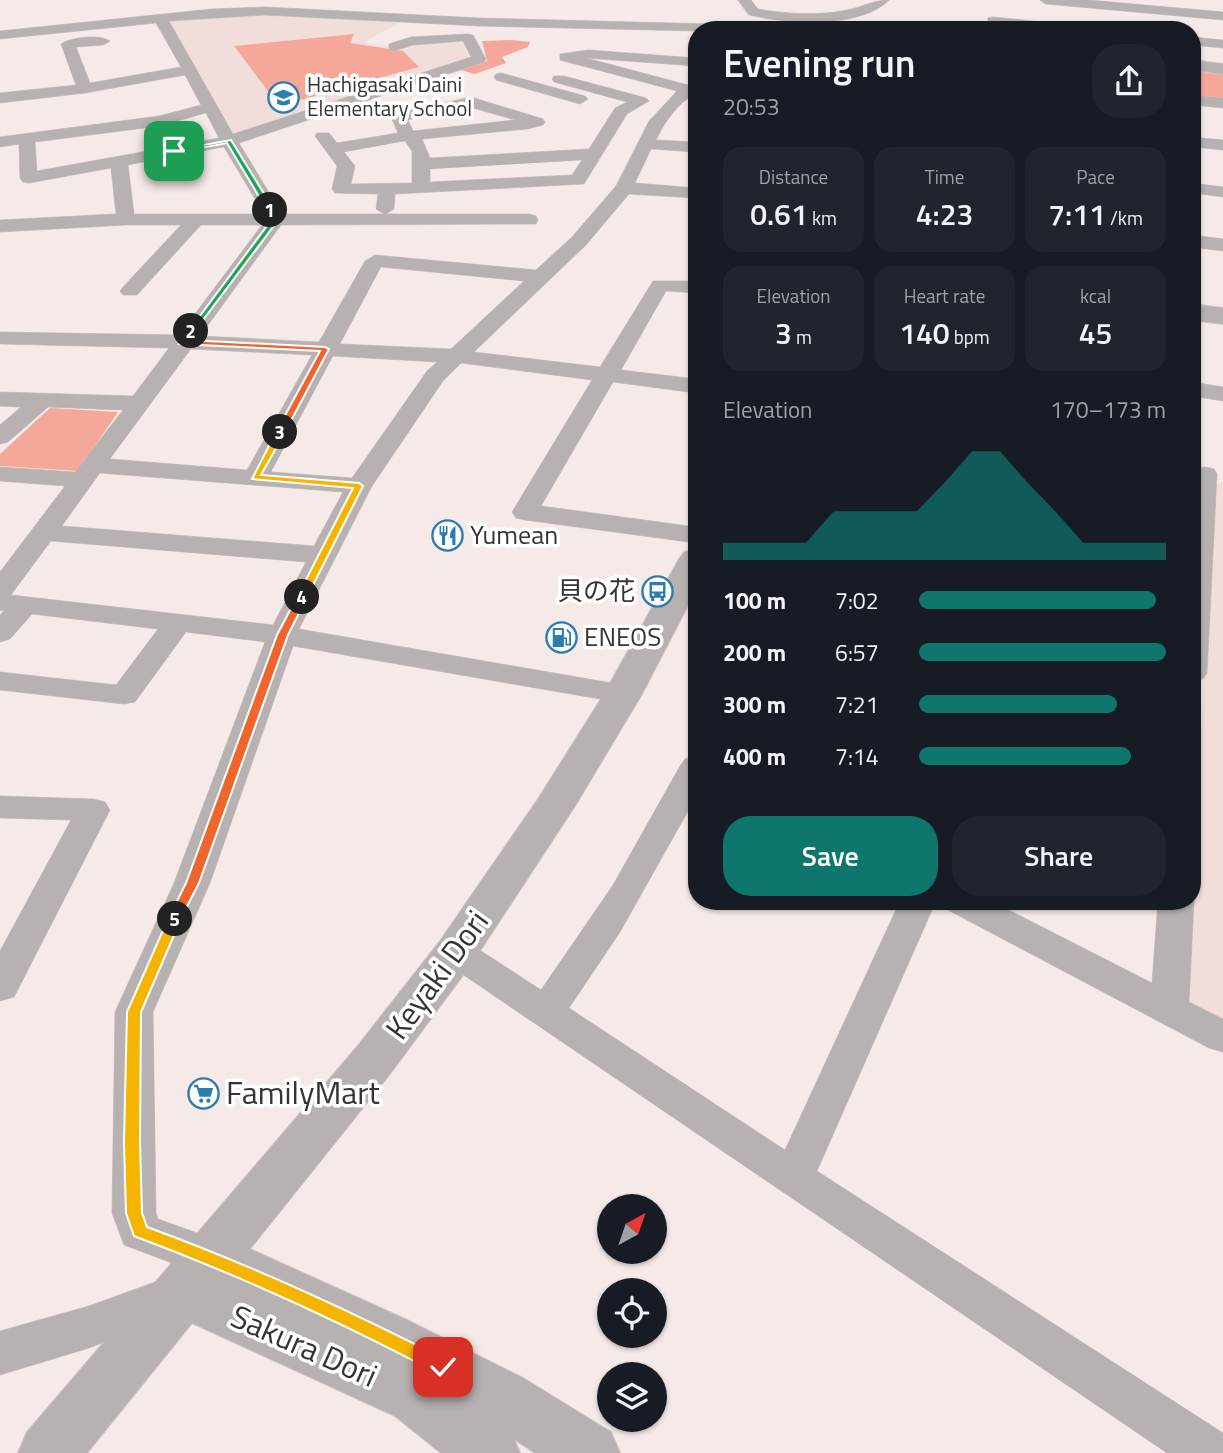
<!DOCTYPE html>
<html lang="en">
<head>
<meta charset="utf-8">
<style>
	:root { --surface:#171b24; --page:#20242c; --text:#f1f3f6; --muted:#9ea1a6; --accent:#0f766e }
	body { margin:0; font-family:"Titillium Web","Noto Sans JP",sans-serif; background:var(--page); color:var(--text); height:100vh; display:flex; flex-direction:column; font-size:26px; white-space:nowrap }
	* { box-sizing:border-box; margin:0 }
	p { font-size:23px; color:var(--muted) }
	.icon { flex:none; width:38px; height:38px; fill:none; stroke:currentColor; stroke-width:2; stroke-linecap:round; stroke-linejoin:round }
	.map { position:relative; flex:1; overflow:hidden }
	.details { position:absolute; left:688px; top:21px; width:513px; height:889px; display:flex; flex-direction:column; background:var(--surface); border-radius:28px; box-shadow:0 2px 5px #0004 }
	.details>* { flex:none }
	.needle { width:46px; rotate:40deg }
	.buttons { position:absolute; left:597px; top:1194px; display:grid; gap:14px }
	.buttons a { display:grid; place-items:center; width:70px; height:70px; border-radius:50%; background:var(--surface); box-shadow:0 2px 5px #0004; font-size:35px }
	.pin { position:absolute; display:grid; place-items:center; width:60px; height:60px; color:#fff; margin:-30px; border-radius:14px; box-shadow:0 4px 10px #0006 }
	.km { position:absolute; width:35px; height:35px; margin:-18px; border-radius:50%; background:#222; color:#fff; font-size:19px; line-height:35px; text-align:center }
	.round { display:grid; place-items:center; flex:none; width:74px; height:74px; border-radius:28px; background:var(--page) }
	.head { display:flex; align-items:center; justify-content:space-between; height:119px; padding:0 35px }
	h1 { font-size:38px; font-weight:600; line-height:52px }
	.figures { display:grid; grid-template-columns:repeat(3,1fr); gap:10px; height:119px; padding:7px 35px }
	.figures div { display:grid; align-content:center; border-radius:18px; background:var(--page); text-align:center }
	.figures b { font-size:30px; font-weight:600 }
	.figures small { font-size:19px; font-weight:400 }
	.figures p { font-size:19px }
	.chart { height:196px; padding:14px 35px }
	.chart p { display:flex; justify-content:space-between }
	.chart svg { width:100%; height:126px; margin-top:7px; fill:var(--accent); opacity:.7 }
	.button { display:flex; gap:14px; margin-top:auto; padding:14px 35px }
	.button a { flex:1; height:80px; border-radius:28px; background:var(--accent); color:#fff; font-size:28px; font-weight:600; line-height:80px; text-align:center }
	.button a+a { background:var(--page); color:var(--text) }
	ul { padding:0 35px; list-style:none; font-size:23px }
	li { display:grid; grid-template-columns:112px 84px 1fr; align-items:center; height:52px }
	li i { height:18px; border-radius:9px; background:var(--accent) }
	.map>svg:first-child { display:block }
</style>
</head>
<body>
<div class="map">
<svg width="1223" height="1453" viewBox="0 0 1223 1453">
	<rect width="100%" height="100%" fill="#f6eae8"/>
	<g fill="#f1ddd9">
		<polygon points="249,13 403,20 363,43 396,48 412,42 462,41 471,60 233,134 168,21"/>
		<polygon points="1223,482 1223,1023 1197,1010 1186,996 1215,485"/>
	</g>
	<g fill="#f5a89a">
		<polygon points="354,34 350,43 403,51 419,67 297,101 277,103 234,46"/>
		<polygon points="512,40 530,42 528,47 502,57 506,63 475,74 460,70 487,61 482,41"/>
		<polygon points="1192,68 1223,71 1223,102 1192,98"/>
		<polygon points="50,408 118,412 78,471 0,466 0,454"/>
	</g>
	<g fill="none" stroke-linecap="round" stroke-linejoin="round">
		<defs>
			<g id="minor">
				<path d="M 738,0 L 751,0 L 758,9 C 787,14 818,16 847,10 C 863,7 873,0 889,0 C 861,29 786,24 749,15 Z"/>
				<polygon points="1040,0 1089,0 1223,12 1223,20 1046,4"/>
				<path d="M 265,7 L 479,18 L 712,24 L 712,30 L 696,31 L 479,26 L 265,15 L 169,21 L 233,134 L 471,57 L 463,41 L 413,45 L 394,51 L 389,50 L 389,44 L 411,37 L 468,34 L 473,35 L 486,59 L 484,62 L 239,143 L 282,214 L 384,214 L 376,209 L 378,194 L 335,193 L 332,189 L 337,166 L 315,136 L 317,133 L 329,133 L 337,143 L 398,133 L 391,117 L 393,114 L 471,97 L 543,119 L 545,122 L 543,125 L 527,129 L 422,139 L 430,158 L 589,149 L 615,108 L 627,102 L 554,82 L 552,79 L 554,76 L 564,76 L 646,98 L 649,101 L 627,114 L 584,184 L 395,194 L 394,209 L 386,214 L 529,214 L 536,216 L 538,220 L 536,224 L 281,225 L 200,336 L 319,342 L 365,261 L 375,255 L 536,270 L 572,237 L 616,186 L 649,121 L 677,91 L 560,60 L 560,54 L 588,50 L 696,58 L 696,66 L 586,58 L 688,85 L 696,83 L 696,93 C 678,103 665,121 656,140 L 696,142 L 696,152 L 651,149 L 635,183 L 696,188 L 696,198 L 629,194 L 586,245 L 474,352 L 600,367 L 653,281 L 696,281 L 696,293 L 666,291 L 621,370 L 696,379 L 696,393 L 613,382 L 541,506 L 696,527 L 696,543 L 525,520 L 516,518 L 512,512 L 592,380 L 461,363 L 443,381 L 372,486 L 299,629 L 623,685 L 634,687 L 638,694 L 634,701 L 623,703 L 293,646 L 210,883 L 153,1012 L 156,1213 L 158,1219 L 228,1244 L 235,1258 L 228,1272 L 212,1278 L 124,1245 L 112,1213 L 115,1012 L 174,883 L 265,642 L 186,632 L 135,702 L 124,704 L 0,690 L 0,672 L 116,685 L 158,629 L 32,614 L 10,639 L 0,642 L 0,615 L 4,611 L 0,610 L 0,572 L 65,486 L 0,481 L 0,467 L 75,472 L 123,410 L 48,407 L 8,442 L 0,444 L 0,425 L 21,407 L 0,406 L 0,392 L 133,396 L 169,348 L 0,344 L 0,332 L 179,335 L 262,225 L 201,225 L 137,295 L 123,295 L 120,291 L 123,287 L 181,225 L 126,225 L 0,232 L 0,220 L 116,214 L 111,168 L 29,183 L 23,182 L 20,178 L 19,144 L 0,147 L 0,137 L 159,116 L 201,105 L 185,75 L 85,93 L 0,103 L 0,93 L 76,85 L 61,44 C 71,37 100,34 110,41 L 103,45 L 76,47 L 90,83 L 181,67 L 156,23 L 0,39 L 0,31 L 212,9 ZM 470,107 L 515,120 L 413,131 L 408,120 ZM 206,113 L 219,138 L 37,171 L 35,142 L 160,126 ZM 405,141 L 412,151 L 412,183 L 351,184 L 355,166 L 344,152 ZM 224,147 L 264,214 L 134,214 L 128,165 ZM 582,160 L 572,175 L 430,182 L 430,169 ZM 381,267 L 524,281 L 451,349 L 340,344 ZM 191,349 L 312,355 L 247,470 L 110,459 ZM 333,356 L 437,362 L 427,371 L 352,478 L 271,472 ZM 100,473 L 343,492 L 314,546 L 62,526 ZM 51,541 L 306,562 L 273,625 L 11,595 Z"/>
				<polygon points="993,17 1081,26 1088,30 1039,30 988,24 988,18"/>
				<polygon points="1192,37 1223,40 1223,48 1192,45"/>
				<polygon points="501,73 585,96 588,99 580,104 496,80 494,77 496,74"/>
				<polygon points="1192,95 1223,98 1223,108 1192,105"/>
				<polygon points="1192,137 1223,140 1223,150 1192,147"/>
				<polygon points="1192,183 1223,187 1223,197 1192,193"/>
				<polygon points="1192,235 1223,239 1223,251 1192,247"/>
				<polygon points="1192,382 1223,387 1223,401 1192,396"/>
				<polygon points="1205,467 1214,469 1217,474 1207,673 1203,679 1192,682 1192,484 1196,469"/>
				<polygon points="696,756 696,797 620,932 569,1008 785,1150 900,901 936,901 817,1171 1223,1433 1223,1453 1167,1453 443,961 437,952 443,943 456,939 469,943 541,990 613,885 680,766 685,759"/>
				<polygon points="0,796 93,799 105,802 110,810 14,997 0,1001 0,951 71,820 0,818"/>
				<polygon points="1192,897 1194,901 1189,1002 1223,1019 1223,1052 1209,1048 948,910 943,901 991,901 1152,983 1158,901 1192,901"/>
				<polygon points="169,1277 185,1283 192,1297 185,1311 89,1348 0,1375 0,1331 89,1306"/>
			</g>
			<g id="tertiary">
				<polygon points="708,23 808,25 816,30 701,30 702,25"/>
				<polygon points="1192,60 1223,64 1223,74 1192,70"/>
				<polygon points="1192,304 1223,308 1223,324 1192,320"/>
				<polygon points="696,549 696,590 642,694 575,806 472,963 390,1074 250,1249 405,1319 523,1378 611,1432 620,1453 535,1453 514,1439 520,1453 441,1453 395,1416 192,1323 87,1453 18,1453 27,1432 356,1048 440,941 538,799 604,694 679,559 684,552"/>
			</g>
		</defs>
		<use href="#minor" stroke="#d0c5c4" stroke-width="1"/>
		<use href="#tertiary" stroke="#d0c5c4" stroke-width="2"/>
		<use href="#minor" fill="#b7b2b1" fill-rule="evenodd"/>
		<use href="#tertiary" fill="#b7b2b1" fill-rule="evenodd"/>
	</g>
	<polygon fill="#22a559" stroke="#fff" stroke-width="2" points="231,140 274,210 273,212 267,210 227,143 174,153 171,151"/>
	<polygon fill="#22a559" stroke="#fff" stroke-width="2" points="268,209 273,209 279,219 194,332 188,332 272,219"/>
	<polygon fill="#f0652b" stroke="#fff" stroke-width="2" points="188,329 195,331 188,340 325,347 329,349 285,432 280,435 276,432 320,351 179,344"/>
	<polygon fill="#f5b400" stroke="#fff" stroke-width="2" points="280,429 285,432 261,475 359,483 363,486 307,597 302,600 297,597 353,488 252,479 276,432"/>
	<polygon fill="#f0652b" stroke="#fff" stroke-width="2" points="302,594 307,597 288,635 199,883 179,922 170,922 168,919 186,883 277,635 297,597"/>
	<path fill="#f5b400" stroke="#fff" stroke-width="2" d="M 175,915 L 181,919 L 141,1012 L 140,1142 L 142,1213 L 147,1227 C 251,1265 351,1311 450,1362 L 452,1367 L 450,1373 L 443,1375 L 437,1373 C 339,1321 238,1275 134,1236 L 126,1213 L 124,1142 L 127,1012 L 168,919 Z"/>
	<defs>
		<symbol id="school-ring" viewBox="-11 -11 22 22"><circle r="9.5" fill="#fff" stroke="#2d7cae" stroke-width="1.5"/><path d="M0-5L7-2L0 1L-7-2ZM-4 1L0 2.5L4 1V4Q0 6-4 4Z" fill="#2d7cae"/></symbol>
		<symbol id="restaurant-ring" viewBox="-11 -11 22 22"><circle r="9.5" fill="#fff" stroke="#2d7cae" stroke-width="1.5"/><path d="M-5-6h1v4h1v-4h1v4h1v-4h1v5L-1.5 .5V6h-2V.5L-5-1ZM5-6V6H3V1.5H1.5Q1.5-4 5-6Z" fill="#2d7cae"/></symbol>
		<symbol id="bus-ring" viewBox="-11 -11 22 22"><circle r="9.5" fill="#fff" stroke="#2d7cae" stroke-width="1.5"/><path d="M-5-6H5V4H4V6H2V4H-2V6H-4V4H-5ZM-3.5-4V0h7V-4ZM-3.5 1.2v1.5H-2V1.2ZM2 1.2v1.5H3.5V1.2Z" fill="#2d7cae"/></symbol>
		<symbol id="fuel-ring" viewBox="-11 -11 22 22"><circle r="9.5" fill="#fff" stroke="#2d7cae" stroke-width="1.5"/><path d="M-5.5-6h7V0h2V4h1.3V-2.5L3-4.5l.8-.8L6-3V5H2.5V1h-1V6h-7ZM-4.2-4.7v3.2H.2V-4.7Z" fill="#2d7cae"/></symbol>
		<symbol id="supermarket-ring" viewBox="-11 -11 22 22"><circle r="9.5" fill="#fff" stroke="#2d7cae" stroke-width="1.5"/><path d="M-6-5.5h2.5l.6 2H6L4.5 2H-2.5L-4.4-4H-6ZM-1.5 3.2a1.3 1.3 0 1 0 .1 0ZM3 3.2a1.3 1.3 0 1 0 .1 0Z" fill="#2d7cae"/></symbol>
	</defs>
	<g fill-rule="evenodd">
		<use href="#school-ring" x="266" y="80" width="35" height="35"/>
		<use href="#restaurant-ring" x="430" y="518" width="35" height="35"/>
		<use href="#bus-ring" x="640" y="574" width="35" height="35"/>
		<use href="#fuel-ring" x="544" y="620" width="35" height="35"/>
		<use href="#supermarket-ring" x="186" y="1076" width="35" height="35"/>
	</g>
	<g text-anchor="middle" stroke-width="7" stroke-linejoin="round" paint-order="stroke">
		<g font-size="21" fill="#383332" stroke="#fff" text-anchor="start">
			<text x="307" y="92">Hachigasaki Daini<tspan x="307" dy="24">Elementary School</tspan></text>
		</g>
		<g font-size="26" fill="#383332" stroke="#fff" text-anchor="start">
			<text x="470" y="544">Yumean</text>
			<text x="635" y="600" text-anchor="end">貝の花</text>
			<text x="584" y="646">ENEOS</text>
		</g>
		<g font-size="32" fill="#383332" stroke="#fff">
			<text transform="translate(437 975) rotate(-54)" y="11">Keyaki Dori</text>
			<text transform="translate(304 1346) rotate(24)" y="11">Sakura Dori</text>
		</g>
		<g font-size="32" fill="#383332" stroke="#fff" text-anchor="start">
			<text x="226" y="1104">FamilyMart</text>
		</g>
	</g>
</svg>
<div class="buttons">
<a><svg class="needle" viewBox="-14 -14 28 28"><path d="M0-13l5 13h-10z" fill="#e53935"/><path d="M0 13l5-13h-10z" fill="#9ea1a6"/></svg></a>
<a><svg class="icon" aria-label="locate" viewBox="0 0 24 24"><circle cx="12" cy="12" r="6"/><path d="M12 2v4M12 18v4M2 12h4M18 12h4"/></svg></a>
<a><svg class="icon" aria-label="layers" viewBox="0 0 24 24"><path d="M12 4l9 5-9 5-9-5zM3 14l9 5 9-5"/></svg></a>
</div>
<div class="pin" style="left:174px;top:151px;background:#1e9e55"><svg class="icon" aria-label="arrive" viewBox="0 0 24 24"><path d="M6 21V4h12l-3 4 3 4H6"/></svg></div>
<div class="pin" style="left:443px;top:1367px;background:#d93025"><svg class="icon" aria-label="check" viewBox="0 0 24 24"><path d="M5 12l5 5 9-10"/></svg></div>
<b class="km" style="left:270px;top:210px">1</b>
<b class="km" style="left:191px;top:331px">2</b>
<b class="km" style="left:280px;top:432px">3</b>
<b class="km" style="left:302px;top:597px">4</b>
<b class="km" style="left:175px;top:919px">5</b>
<section class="details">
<div class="head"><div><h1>Evening run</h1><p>20:53</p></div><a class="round"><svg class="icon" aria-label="share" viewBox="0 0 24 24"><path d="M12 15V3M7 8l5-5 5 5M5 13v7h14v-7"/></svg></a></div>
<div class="figures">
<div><p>Distance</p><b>0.61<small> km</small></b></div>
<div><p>Time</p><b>4:23</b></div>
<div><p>Pace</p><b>7:11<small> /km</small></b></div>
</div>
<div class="figures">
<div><p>Elevation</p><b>3<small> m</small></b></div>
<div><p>Heart rate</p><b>140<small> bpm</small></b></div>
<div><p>kcal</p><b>45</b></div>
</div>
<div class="chart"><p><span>Elevation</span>170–173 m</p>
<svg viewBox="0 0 160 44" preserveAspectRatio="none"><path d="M0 44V38L10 38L20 38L30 38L40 27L50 27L60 27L70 27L80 17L90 6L100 6L110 17L120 27L130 38L140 38L150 38L160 38V44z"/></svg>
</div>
<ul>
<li><b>100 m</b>7:02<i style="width:96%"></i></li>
<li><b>200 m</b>6:57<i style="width:100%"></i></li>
<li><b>300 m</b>7:21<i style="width:80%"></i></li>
<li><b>400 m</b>7:14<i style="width:86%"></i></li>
</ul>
<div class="button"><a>Save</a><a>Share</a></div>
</section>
</div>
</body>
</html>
